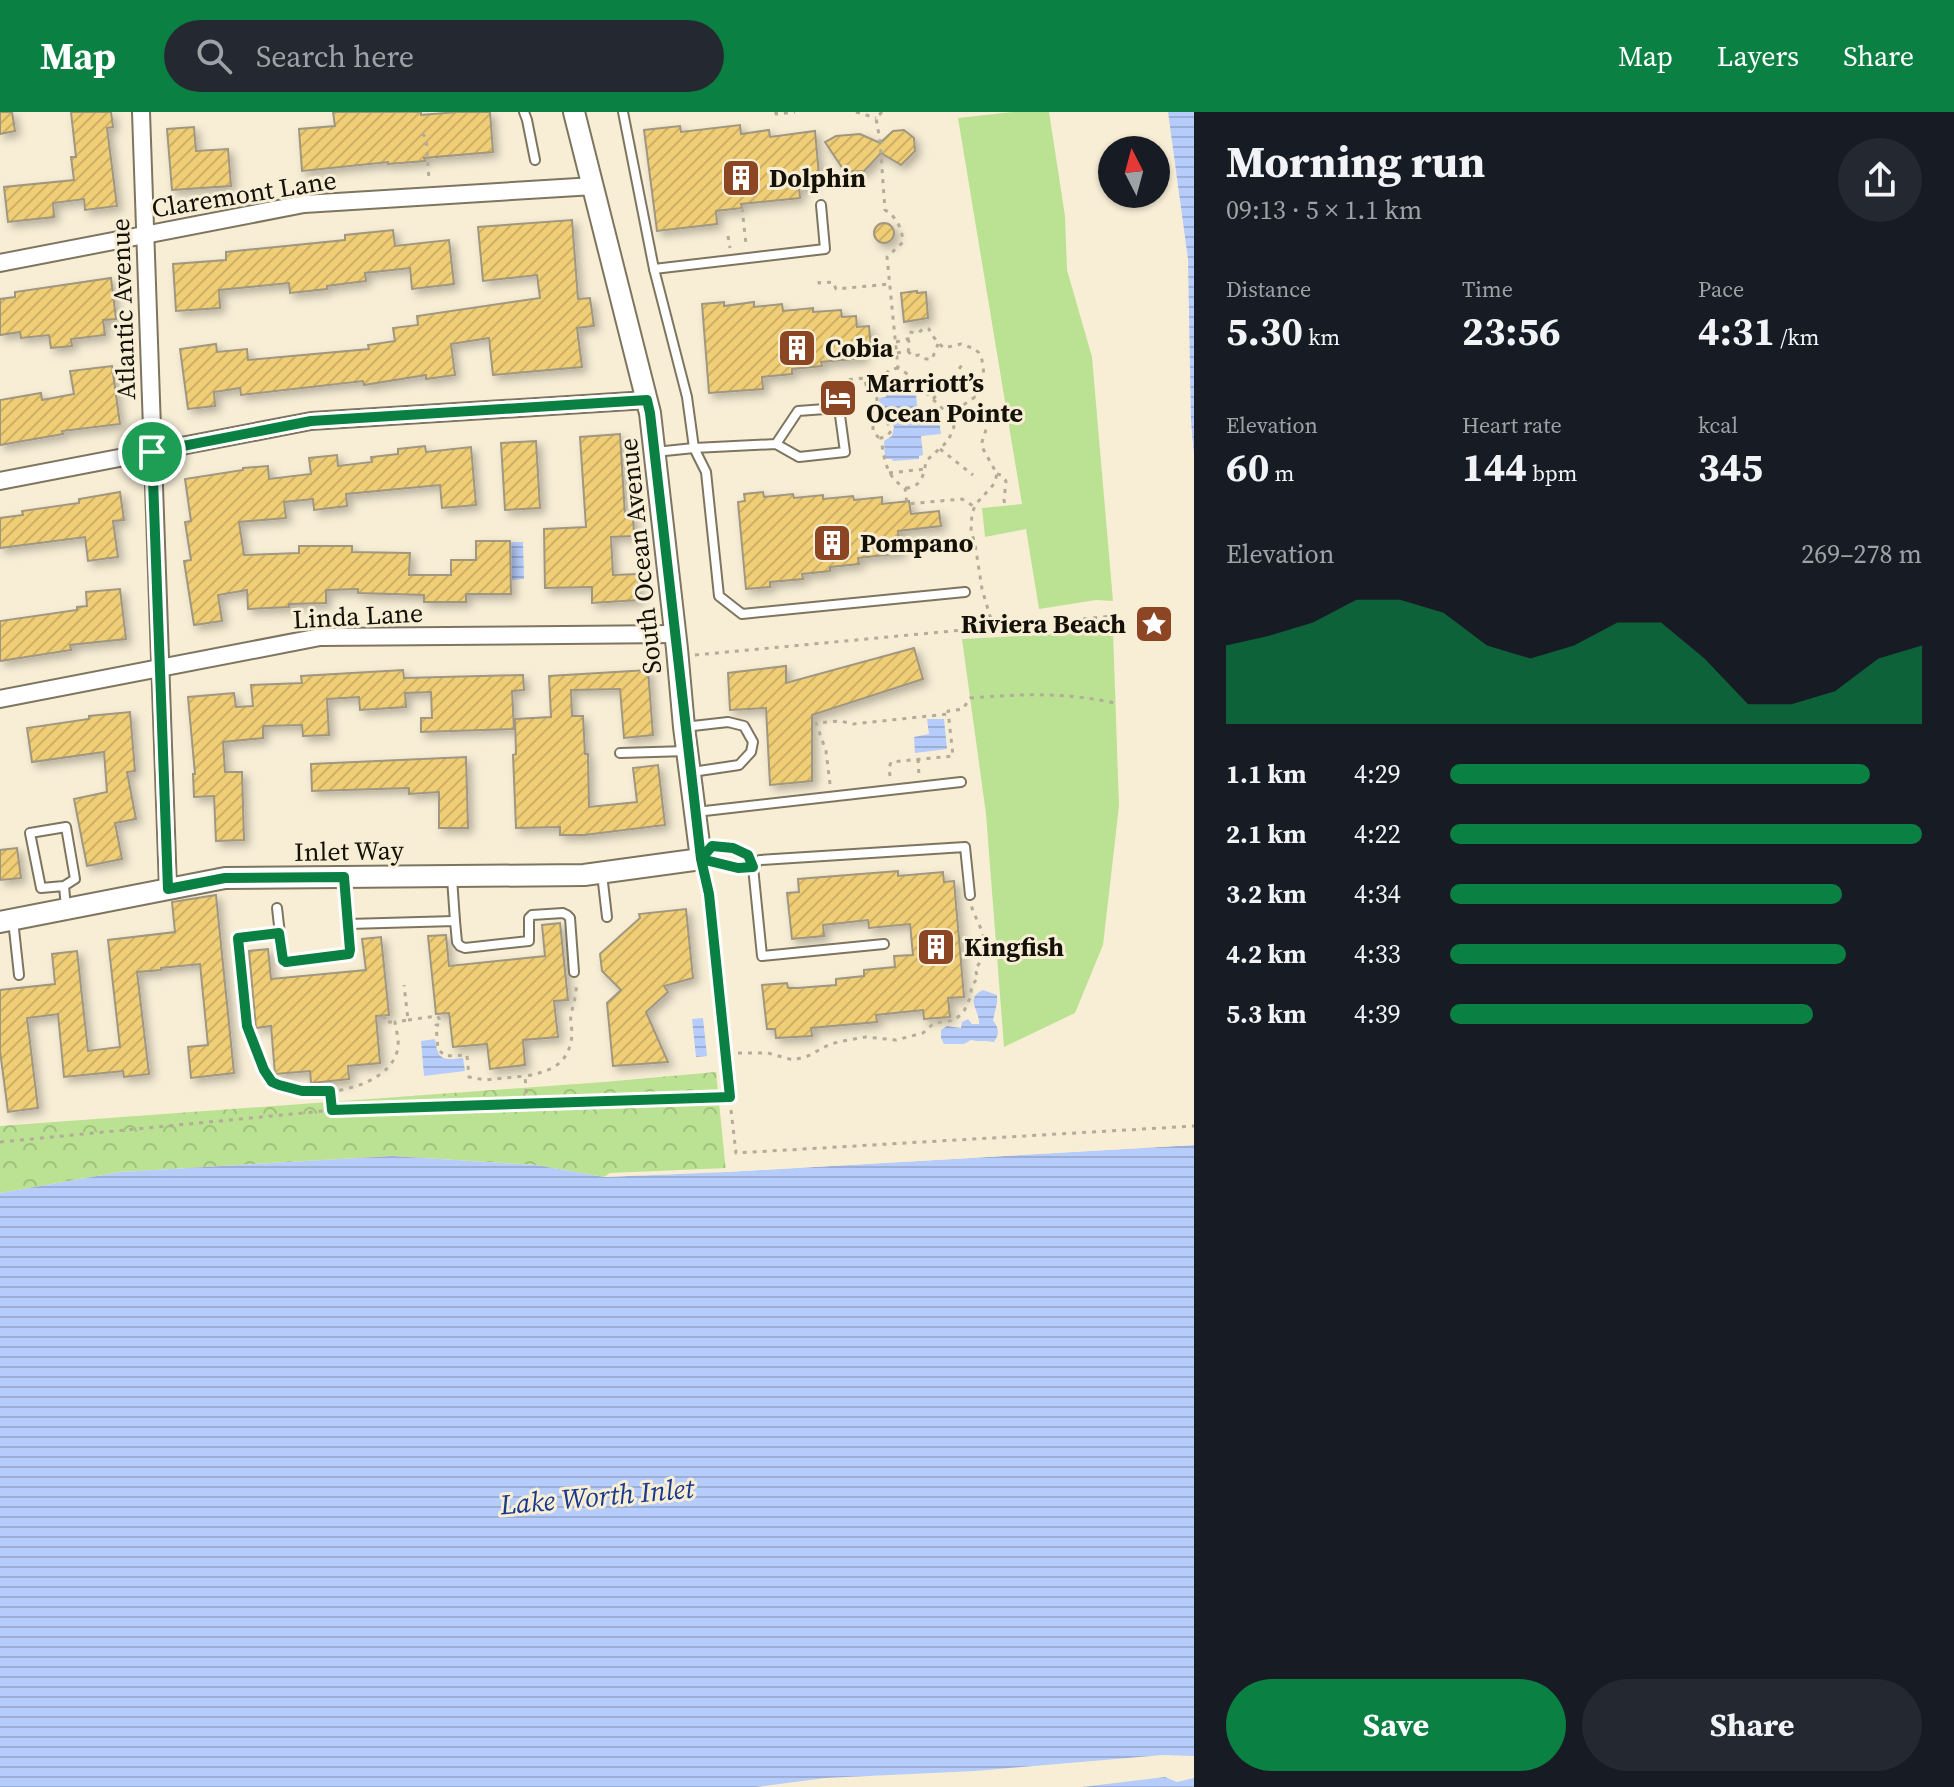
<!DOCTYPE html>
<html lang="en">
<head>
<meta charset="utf-8">
<style>
	:root { --surface:#171b24; --page:#242831; --text:#f1f3f6; --muted:#9ea1a6; --accent:#0b8043 }
	body { margin:0; font-family:"Source Serif 4",serif; background:var(--page); color:var(--text); height:100vh; display:flex; flex-direction:column; font-size:30px; white-space:nowrap }
	* { box-sizing:border-box; margin:0 }
	p { font-size:26px; color:var(--muted) }
	.icon { flex:none; width:44px; height:44px; fill:none; stroke:currentColor; stroke-width:2; stroke-linecap:round; stroke-linejoin:round }
	.map { position:relative; flex:1; overflow:hidden }
	.details { display:flex; flex-direction:column; background:var(--surface); width:760px }
	.details>* { flex:none }
	.needle { width:52px; rotate:354deg }
	.buttons { position:absolute; left:1098px; top:24px; display:grid; gap:16px }
	.buttons a { display:grid; place-items:center; width:72px; height:72px; border-radius:50%; background:var(--surface); box-shadow:0 2px 6px #0004; font-size:40px }
	.pin { position:absolute; display:grid; place-items:center; width:68px; height:68px; color:#fff; margin:-34px; border:4px solid #fff; border-radius:50%; box-shadow:0 2px 8px #0007 }
	.round { display:grid; place-items:center; flex:none; width:84px; height:84px; border-radius:42px; background:var(--page) }
	.summary { display:flex; align-items:center; justify-content:space-between; height:136px; padding:0 32px }
	h1 { font-size:44px; font-weight:700; line-height:60px }
	.metrics { display:grid; grid-template-columns:repeat(3,1fr); gap:12px; height:136px; padding:8px 32px }
	.metrics div { display:grid; align-content:center }
	.metrics b { font-size:40px; font-weight:700 }
	.metrics small { font-size:22px; font-weight:400 }
	.metrics p { font-size:22px }
	.chart { height:224px; padding:16px 32px }
	.chart p { display:flex; justify-content:space-between }
	.chart svg { width:100%; height:144px; margin-top:8px; fill:var(--accent); opacity:.7 }
	.action { display:flex; gap:16px; margin-top:auto; padding:16px 32px }
	.action a { flex:1; height:92px; border-radius:48px; background:var(--accent); color:#fff; font-size:32px; font-weight:700; line-height:92px; text-align:center }
	.action a+a { background:var(--page); color:var(--text) }
	ul { padding:0 32px; list-style:none; font-size:26px }
	li { display:grid; grid-template-columns:128px 96px 1fr; align-items:center; height:60px }
	li i { height:20px; border-radius:10px; background:var(--accent) }
	header { display:flex; align-items:center; gap:48px; box-sizing:border-box; height:112px; padding:0 40px; background:var(--accent); color:#fff }
	header strong { font-size:38px }
	nav { display:flex; gap:44px; margin-inline-start:auto; font-size:28px }
	.search { width:560px; height:72px; background:var(--page); display:flex; align-items:center; gap:20px; box-sizing:border-box; padding:0 28px; border-radius:44px; color:var(--muted); font-size:30px }
	main { display:flex; flex:1; min-height:0 }
	.map>svg:first-child { display:block }
</style>
</head>
<body>
<header>
<strong>Map</strong>
<div class="search"><svg class="icon" aria-label="search" viewBox="0 0 24 24"><circle cx="10" cy="10" r="6"/><path d="M15 15l6 6"/></svg>Search here</div>
<nav><a>Map</a><a>Layers</a><a>Share</a></nav>
</header>
<main>
<div class="map">
<svg width="1194" height="1675" viewBox="0 0 1194 1675">
	<defs>
		<pattern id="park-crowns" width="20" height="18" patternUnits="userSpaceOnUse" patternTransform="scale(2)"><rect width="20" height="18" fill="#bbe292"/><path d="M2 6a3 3 0 1 1 6 0M12 15a3 3 0 1 1 6 0" fill="none" stroke="#a0c17d"/></pattern>
		<pattern id="water-rules" width="6" height="5" patternUnits="userSpaceOnUse" patternTransform="scale(2)"><rect width="6" height="5" fill="#b6ccfa"/><path d="M0 2.5h6" fill="none" stroke="#9caed5"/></pattern>
		<pattern id="building-hatch" width="6" height="6" patternUnits="userSpaceOnUse" patternTransform="scale(2)"><rect width="6" height="6" fill="#f0ce76"/><path d="M-1 1l2-2M0 6l6-6M5 7l2-2" fill="none" stroke="#cdb065"/></pattern>
		<filter id="shadow"><feDropShadow dx="4.5" dy="4.5" stdDeviation="4" flood-color="#0004"/></filter>
	</defs>
	<rect width="100%" height="100%" fill="#f8eed6"/>
	<g fill="#bbe292">
		<polygon points="1013,0 1049,0 1065,104 1067,158 1092,245 1113,489 1096,488 1039,497 1026,417 985,425 982,396 1022,392 958,6"/>
		<polygon points="1113,519 1119,694 1103,833 1075,901 1004,935 986,702 962,527"/>
	</g>
	<polygon fill="url(#park-crowns)" points="716,960 726,1060 604,1065 536,1053 392,1044 120,1060 0,1081 0,1014 604,970"/>
	<g fill="url(#water-rules)">
		<polygon points="1168,0 1194,0 1194,343 1191,309 1188,147"/>
		<polygon points="912,280 913,283 916,283 918,300 915,301 915,304 938,301 941,322 921,324 923,343 919,344 919,347 893,349 892,347 885,347 884,329 892,324 894,315 888,306 881,305 879,286 886,285 886,283"/>
		<polygon points="511,430 523,430 524,467 512,468"/>
		<polygon points="927,607 944,607 947,637 915,641 914,625 929,622"/>
		<path d="M 983,878 L 997,883 L 997,891 L 993,908 C 999,917 1000,921 994,930 C 985,928 980,930 971,928 L 964,932 L 944,932 L 941,926 L 941,918 L 947,914 L 961,916 L 962,910 L 968,907 L 972,912 L 979,912 C 980,898 964,887 983,878 Z"/>
		<polygon points="703,906 707,944 696,945 692,907"/>
		<path d="M 435,927 C 438,949 443,948 463,946 L 465,959 L 424,964 L 421,929 Z"/>
		<polygon points="1194,1033 1194,1675 1068,1675 1069,1660 819,1675 0,1675 0,1081 120,1060 392,1044 536,1053 604,1065 726,1060"/>
	</g>
	<g fill="#f8eed6">
		<polygon points="1194,1029 1194,1033 726,1060 604,1065 610,1061 726,1056"/>
		<polygon points="1163,1643 1194,1644 1194,1666 1177,1670 1165,1665 1082,1675 1064,1675 1065,1664 960,1671 838,1675 756,1675 825,1666 975,1659"/>
	</g>
	<g fill="url(#building-hatch)" stroke="#a09781" stroke-width="2" filter="url(#shadow)">
		<polygon points="0,0 12,0 15,19 0,22"/>
		<polygon points="71,0 111,0 113,15 107,16 117,94 85,98 84,87 53,91 54,105 8,110 4,75 74,68 71,45 76,45"/>
		<polygon points="333,0 421,0 421,3 457,0 490,0 493,40 424,46 425,49 388,52 388,50 302,59 299,17 335,14"/>
		<polygon points="740,13 741,22 769,18 770,25 815,19 819,63 811,64 812,74 799,75 800,86 741,92 742,96 716,99 717,112 657,119 644,18 680,14 681,20"/>
		<polygon points="194,15 196,39 228,37 231,74 172,78 167,17"/>
		<polygon points="904,18 914,26 915,39 901,53 881,41 864,59 845,60 825,30 836,24 860,22 880,31 893,19"/>
		<polygon points="572,108 578,187 590,186 594,214 577,216 582,255 493,263 489,226 451,232 455,263 426,267 426,263 364,273 363,269 241,283 240,276 214,280 215,294 188,297 180,237 216,232 217,240 247,237 248,248 369,237 368,233 395,229 393,216 418,213 417,204 540,186 537,163 483,169 478,115"/>
		<circle cx="884" cy="121" r="10"/>
		<polygon points="393,118 395,134 449,128 454,172 412,177 410,156 365,161 366,169 327,174 327,177 290,181 289,171 219,178 220,196 176,199 173,152 226,148 226,140 345,128 345,123"/>
		<polygon points="111,166 116,207 103,208 105,223 71,227 72,234 51,236 49,223 21,226 20,220 0,223 0,187 15,185 15,180"/>
		<polygon points="917,179 917,181 926,180 928,206 904,210 901,181"/>
		<polygon points="724,190 724,194 754,190 754,195 782,192 783,199 813,196 813,200 841,198 842,205 856,204 857,215 869,214 871,236 863,236 864,246 821,250 822,254 792,257 792,262 762,265 763,277 709,281 702,192"/>
		<polygon points="112,254 120,312 62,319 63,322 0,333 0,288 41,281 42,288 74,282 70,259"/>
		<polygon points="620,322 625,404 633,403 634,424 611,425 613,463 638,462 639,488 592,491 592,475 545,476 544,417 586,415 580,325"/>
		<polygon points="536,329 540,396 505,398 501,331"/>
		<polygon points="425,334 426,340 471,335 476,393 442,396 440,373 346,382 347,394 314,398 313,387 284,390 286,406 239,410 244,443 299,441 299,434 352,434 352,440 410,441 409,463 451,463 451,448 476,448 476,429 510,429 511,482 466,482 466,490 424,490 424,483 358,481 358,477 326,478 326,491 289,492 289,495 248,497 247,478 218,483 222,509 194,513 184,449 191,448 185,410 191,409 185,367 243,358 243,356 268,354 269,367 311,362 309,346 337,343 338,354 372,350 371,345 398,342 398,337"/>
		<polygon points="120,380 124,408 113,409 118,445 88,449 85,425 0,436 0,406 23,403 22,399 79,391 79,387"/>
		<polygon points="763,380 764,385 793,382 794,386 823,383 823,387 853,384 854,388 882,385 882,392 909,389 911,402 939,399 941,414 898,419 901,441 858,446 859,452 830,455 830,459 802,462 803,467 770,470 770,475 746,477 738,390 745,389 744,382"/>
		<polygon points="120,477 126,527 70,533 71,538 0,549 0,509 77,498 77,495 87,494 86,480"/>
		<polygon points="914,536 923,567 812,603 812,669 770,673 766,596 730,598 728,561 786,554 786,571"/>
		<polygon points="403,558 404,566 523,563 524,578 512,579 514,617 421,620 421,606 432,606 431,580 405,581 406,595 360,598 359,585 327,587 329,623 303,624 302,613 263,614 263,626 223,630 225,660 242,660 244,728 216,729 214,684 194,685 193,662 195,662 188,585 234,581 236,595 253,594 251,573 302,571 301,564"/>
		<polygon points="648,558 653,623 624,626 620,577 571,578 572,604 583,604 585,642 588,642 589,695 637,690 633,656 658,653 665,713 584,723 560,723 560,715 516,716 513,643 516,642 515,607 551,605 549,564"/>
		<polygon points="130,600 135,659 127,660 136,707 115,711 122,747 87,754 74,687 107,680 104,640 32,650 27,616 89,607 89,604"/>
		<polygon points="466,645 468,716 439,716 439,680 409,682 409,676 312,679 311,652"/>
		<polygon points="17,736 21,766 0,768 0,738"/>
		<polygon points="898,759 898,764 943,760 944,770 954,769 964,885 948,886 950,905 924,907 923,898 876,903 877,910 811,916 812,924 776,926 775,917 767,917 762,873 787,871 788,876 797,876 836,873 836,867 864,864 864,858 895,855 894,844 913,843 910,812 869,816 868,808 823,813 824,824 792,827 787,781 799,780 798,767"/>
		<polygon points="216,783 234,961 191,966 188,935 208,933 200,852 161,856 161,858 137,860 149,962 124,965 123,959 64,965 58,902 27,906 38,996 8,1000 0,939 0,878 55,872 52,842 77,839 88,939 120,935 108,828 175,820 172,790"/>
		<polygon points="686,797 693,866 664,874 668,880 646,900 668,950 613,954 607,891 621,878 602,859 600,842 640,806 639,802"/>
		<polygon points="560,811 568,888 554,889 558,925 523,928 525,953 490,957 487,932 453,935 449,901 436,902 428,824 446,823 449,854 545,844 542,813"/>
		<polygon points="381,825 389,903 376,904 380,951 348,954 349,967 311,971 310,959 275,962 271,914 256,916 249,839 268,837 271,867 366,858 362,827"/>
	</g>
	<g fill="none" stroke-linecap="round" stroke-linejoin="round">
		<defs>
			<g id="service">
				<polyline points="524,0 527,8 535,48"/>
				<polyline points="623,0 654,157 687,285 694,336 706,360 719,484 742,502 965,480"/>
				<polyline points="654,157 825,137 821,93"/>
				<polyline points="655,340 694,336 776,332 799,345 845,340 839,296 798,299 776,332"/>
				<polyline points="684,615 728,610 744,614 753,630 751,640 739,653 692,660"/>
				<polyline points="620,641 687,639"/>
				<polyline points="696,700 961,670"/>
				<polyline points="704,743 712,734 733,736 748,743 753,755 762,844 884,832"/>
				<path d="M 702,747 C 721,752 744,763 760,748 L 965,735 L 970,783"/>
				<polyline points="701,748 709,782 730,985"/>
				<polyline points="602,762 607,805"/>
				<polyline points="452,766 455,809"/>
				<polyline points="64,774 41,776 30,721 66,715 75,767 64,774 66,796"/>
				<polyline points="277,796 283,848 286,850 349,842 350,838 344,767"/>
				<polyline points="13,808 19,863"/>
				<polyline points="348,812 455,809 457,830 460,834 465,836 529,829 529,806 532,803 563,801 567,803 570,806 574,860"/>
				<polyline points="245,893 238,826 279,821"/>
			</g>
			<g id="minor">
				<polyline points="141,0 168,777"/>
				<polyline points="0,151 304,92 594,74"/>
				<polyline points="0,369 311,309 647,288"/>
				<polyline points="0,587 320,525 675,522"/>
			</g>
			<polyline id="tertiary" points="0,810 225,766 584,763 701,747 684,615 677,537 650,301 574,0"/>
		</defs>
		<use href="#service" stroke="#7d755f" stroke-width="12"/>
		<use href="#minor" stroke="#7d755f" stroke-width="20"/>
		<use href="#tertiary" stroke="#7d755f" stroke-width="24"/>
		<g stroke="#b3ac98" stroke-width="3" stroke-dasharray="4 6" stroke-linecap="butt">
			<polyline points="776,0 776,2 795,0"/>
			<polyline points="856,0 876,6"/>
			<path d="M 882,0 L 876,6 L 880,29 L 885,98 C 897,105 902,117 903,130 L 887,145 L 898,256 L 906,261 L 949,303 L 975,285 C 991,304 989,310 981,333 L 997,362 L 994,372 L 976,392 L 972,401 L 971,419 L 975,432 L 982,477 L 993,514"/>
			<polyline points="422,22 426,25 429,68"/>
			<polyline points="742,96 746,132"/>
			<polyline points="728,124 730,136"/>
			<polyline points="819,169 819,171 833,170 836,177 890,172"/>
			<path d="M 896,230 L 908,227 L 909,220 L 918,221 L 924,216 L 929,217 C 931,223 939,232 944,236 L 961,232 L 975,237 L 979,241 L 982,248 L 984,263 L 975,285"/>
			<polyline points="908,239 912,244 919,243 926,247 932,247 938,232"/>
			<polyline points="897,241 908,239 910,233 908,227"/>
			<path d="M 898,256 L 889,258 L 876,279 L 879,306 C 887,308 889,312 891,319 L 888,323 L 881,326 C 884,347 886,365 905,376 L 907,392 L 962,387 L 975,395"/>
			<polyline points="846,274 845,268 865,266 866,273 881,271"/>
			<polyline points="933,287 947,273 962,253"/>
			<polyline points="879,306 873,314 873,319 878,325 881,326"/>
			<polyline points="940,337 973,363"/>
			<polyline points="889,361 925,357"/>
			<polyline points="997,362 1001,363 1006,369 1004,388 1005,394"/>
			<path d="M 906,376 C 922,375 924,362 926,349 L 948,329 L 954,315 L 949,303"/>
			<polyline points="695,543 1113,504"/>
			<polyline points="918,647 919,664"/>
			<path d="M 890,664 L 889,656 L 891,650 L 953,644 L 948,599 L 963,597 L 970,586 C 1021,582 1065,580 1115,591"/>
			<polyline points="830,672 826,639 816,611 840,609 853,612 948,602"/>
			<polyline points="384,903 385,910 395,910"/>
			<path d="M 246,905 C 247,922 261,963 275,972 C 307,990 392,979 398,935 C 399,927 396,918 395,910 L 408,908 L 404,873"/>
			<polyline points="408,908 437,904 439,906 440,913 436,913 438,937 445,944 467,943 469,965 485,968 525,964"/>
			<path d="M 738,941 L 768,941 L 793,948 L 808,944 L 830,932 L 848,928 L 866,925 L 896,928 L 923,921 L 934,911 L 955,908 L 964,899 L 970,886 L 972,873 L 978,866 L 975,857 C 996,832 979,818 971,793"/>
			<polyline points="330,979 332,998"/>
			<path d="M 527,991 L 525,964 C 550,960 570,952 572,922 C 572,916 570,909 571,903 C 573,892 577,883 576,872"/>
			<polyline points="731,998 736,1041 1194,1014"/>
			<polyline points="0,1030 355,996 718,986"/>
		</g>
		<use href="#service" stroke="#fff" stroke-width="8"/>
		<use href="#minor" stroke="#fff" stroke-width="16"/>
		<use href="#tertiary" stroke="#fff" stroke-width="20"/>
	</g>
	<g fill="none" stroke-linecap="round" stroke-linejoin="round">
		<defs>
			<path id="route" d="M 152,340 L 168,777 L 225,766 L 344,765 L 350,838 L 349,842 L 286,850 L 283,848 L 279,821 L 238,826 L 247,914 L 264,958 L 272,970 L 279,973 L 302,979 L 330,979 L 332,998 L 730,985 L 709,782 L 701,747 L 738,756 L 753,755 L 748,743 L 733,736 L 712,734 L 701,747 C 684,599 667,450 650,301 L 647,288 L 311,309 L 152,340"/>
		</defs>
		<use href="#route" stroke="#fff" stroke-width="16"/>
		<use href="#route" stroke="#0b8043" stroke-width="10"/>
	</g>
	<defs>
		<symbol id="building-square" viewBox="-11 -11 22 22"><rect x="-9" y="-9" width="18" height="18" rx="4" fill="#8d4623" stroke="#f8eed6"/><path d="M-4-6H4V6H1V3H-1V6H-4ZM-2.5-4.3h1.7v1.8h-1.7ZM.8-4.3h1.7v1.8H.8ZM-2.5-1h1.7V.8h-1.7ZM.8-1h1.7V.8H.8Z" fill="#fff"/></symbol>
		<symbol id="hotel-square" viewBox="-11 -11 22 22"><rect x="-9" y="-9" width="18" height="18" rx="4" fill="#8d4623" stroke="#f8eed6"/><path d="M-6-4.5h1.5V1H6V5H4.5V3h-9V5H-6ZM-4 0a1.8 1.8 0 1 1 3.6 0ZM.5 0V-2.5h3Q6-2.5 6 0Z" fill="#fff"/></symbol>
		<symbol id="sight-square" viewBox="-11 -11 22 22"><rect x="-9" y="-9" width="18" height="18" rx="4" fill="#8d4623" stroke="#f8eed6"/><path d="M0-6L1.8-2.2L6-1.7L2.9 1.2L3.7 5.4L0 3.3L-3.7 5.4L-2.9 1.2L-6-1.7L-1.8-2.2Z" fill="#fff"/></symbol>
	</defs>
	<g fill-rule="evenodd">
		<use href="#building-square" x="719" y="44" width="44" height="44"/>
		<use href="#building-square" x="775" y="214" width="44" height="44"/>
		<use href="#hotel-square" x="816" y="264" width="44" height="44"/>
		<use href="#building-square" x="810" y="409" width="44" height="44"/>
		<use href="#sight-square" x="1132" y="490" width="44" height="44"/>
		<use href="#building-square" x="914" y="813" width="44" height="44"/>
	</g>
	<g text-anchor="middle" stroke-width="6" stroke-linejoin="round" paint-order="stroke">
		<g font-size="26" font-weight="bold" fill="#141109" stroke="#f8eed6" text-anchor="start">
			<text x="769" y="75">Dolphin</text>
			<text x="825" y="245">Cobia</text>
			<text x="866" y="280">Marriott’s<tspan x="866" dy="30">Ocean Pointe</tspan></text>
			<text x="860" y="440">Pompano</text>
			<text x="1126" y="521" text-anchor="end">Riviera Beach</text>
			<text x="964" y="844">Kingfish</text>
		</g>
		<g font-size="26" fill="#141109" stroke="#f8eed6">
			<text transform="translate(244 82) rotate(-9)" y="9">Claremont Lane</text>
			<text transform="translate(123 197) rotate(-92)" y="9">Atlantic Avenue</text>
			<text transform="translate(640 444) rotate(-96)" y="9">South Ocean Avenue</text>
			<text transform="translate(358 504) rotate(-3)" y="9">Linda Lane</text>
			<text transform="translate(349 739) rotate(-1)" y="9">Inlet Way</text>
		</g>
		<g font-size="28" font-style="italic" fill="#19398c" stroke="#f8eed6">
			<text transform="translate(597 1384) rotate(-5)" y="10">Lake Worth Inlet</text>
		</g>
	</g>
</svg>
<div class="buttons">
<a><svg class="needle" viewBox="-14 -14 28 28"><path d="M0-13l5 13h-10z" fill="#e53935"/><path d="M0 13l5-13h-10z" fill="#9ea1a6"/></svg></a>
</div>
<div class="pin" style="left:152px;top:340px;background:#1e9e55"><svg class="icon" aria-label="arrive" viewBox="0 0 24 24"><path d="M6 21V4h12l-3 4 3 4H6"/></svg></div>
</div>
<section class="details">
<div class="summary"><div><h1>Morning run</h1><p>09:13 · 5 × 1.1 km</p></div><a class="round"><svg class="icon" aria-label="share" viewBox="0 0 24 24"><path d="M12 15V3M7 8l5-5 5 5M5 13v7h14v-7"/></svg></a></div>
<div class="metrics">
<div><p>Distance</p><b>5.30<small> km</small></b></div>
<div><p>Time</p><b>23:56</b></div>
<div><p>Pace</p><b>4:31<small> /km</small></b></div>
</div>
<div class="metrics">
<div><p>Elevation</p><b>60<small> m</small></b></div>
<div><p>Heart rate</p><b>144<small> bpm</small></b></div>
<div><p>kcal</p><b>345</b></div>
</div>
<div class="chart"><p><span>Elevation</span>269–278 m</p>
<svg viewBox="0 0 160 44" preserveAspectRatio="none"><path d="M0 44V20L10 17L20 13L30 6L40 6L50 10L60 20L70 24L80 20L90 13L100 13L110 24L120 38L130 38L140 34L150 24L160 20V44z"/></svg>
</div>
<ul>
<li><b>1.1 km</b>4:29<i style="width:89%"></i></li>
<li><b>2.1 km</b>4:22<i style="width:100%"></i></li>
<li><b>3.2 km</b>4:34<i style="width:83%"></i></li>
<li><b>4.2 km</b>4:33<i style="width:84%"></i></li>
<li><b>5.3 km</b>4:39<i style="width:77%"></i></li>
</ul>
<div class="action"><a>Save</a><a>Share</a></div>
</section>
</main>
</body>
</html>
